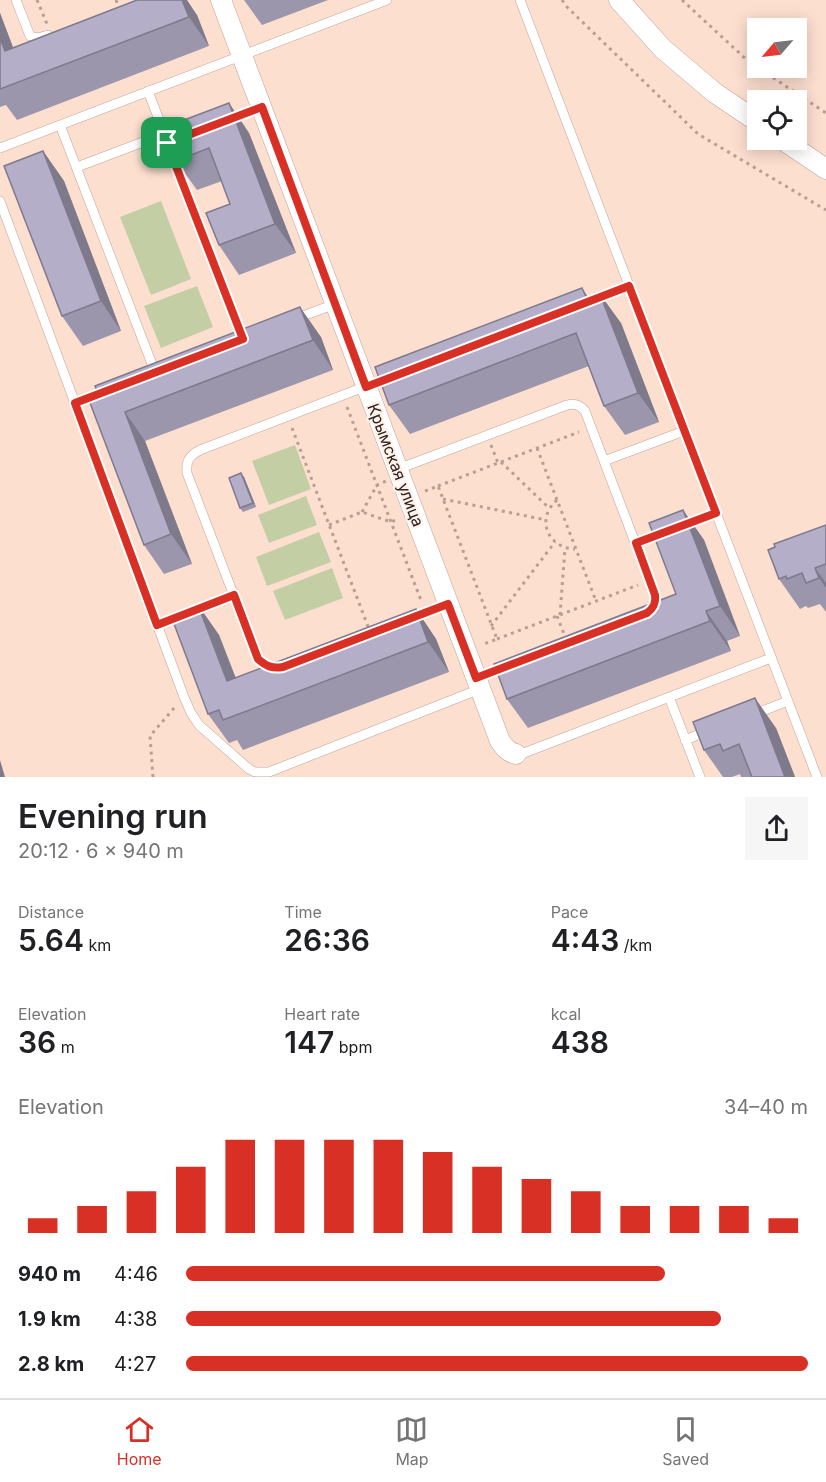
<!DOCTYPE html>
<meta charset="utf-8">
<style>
body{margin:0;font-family:Inter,sans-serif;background:#f6f6f6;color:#202124;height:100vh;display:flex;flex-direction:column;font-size:22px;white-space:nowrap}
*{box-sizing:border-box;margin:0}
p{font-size:20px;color:#757577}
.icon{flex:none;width:33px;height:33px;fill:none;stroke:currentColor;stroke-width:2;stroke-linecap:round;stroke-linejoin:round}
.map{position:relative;height:777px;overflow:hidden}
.panel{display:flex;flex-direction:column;background:#fff;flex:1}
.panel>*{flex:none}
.needle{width:39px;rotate:242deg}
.buttons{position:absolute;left:747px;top:18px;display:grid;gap:12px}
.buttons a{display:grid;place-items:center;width:60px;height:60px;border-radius:0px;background:#fff;box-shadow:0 3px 15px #0003;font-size:30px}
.pin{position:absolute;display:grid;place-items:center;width:51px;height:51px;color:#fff;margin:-26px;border-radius:12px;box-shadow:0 3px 9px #0006}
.round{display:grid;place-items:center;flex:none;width:63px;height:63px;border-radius:0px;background:#f6f6f6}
.headline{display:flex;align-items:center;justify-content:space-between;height:102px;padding:0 18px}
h1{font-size:33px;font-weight:600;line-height:45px}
.figures{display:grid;grid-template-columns:repeat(3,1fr);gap:9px;height:102px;padding:6px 18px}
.figures div{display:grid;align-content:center}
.figures b{font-size:30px;font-weight:600}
.figures small{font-size:16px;font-weight:400}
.figures p{font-size:16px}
.chart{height:168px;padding:12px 18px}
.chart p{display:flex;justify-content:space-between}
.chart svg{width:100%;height:108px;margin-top:6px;stroke:#d93025;stroke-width:6}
ul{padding:0 18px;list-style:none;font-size:20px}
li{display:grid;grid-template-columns:96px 72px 1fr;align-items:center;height:45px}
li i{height:15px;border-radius:8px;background:#d93025}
.tab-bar{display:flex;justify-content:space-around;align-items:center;height:84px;border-top:2px solid #e0e0e0;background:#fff;font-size:16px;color:#757577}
.tab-bar a{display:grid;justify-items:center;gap:3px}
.tab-bar .active{color:#d93025}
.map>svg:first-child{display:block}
</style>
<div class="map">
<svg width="826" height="777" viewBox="0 0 826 777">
<rect width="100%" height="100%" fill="#fddfd0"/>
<!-- green -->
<path fill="#c4cea5" d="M161,201L191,279L151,295L120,217Z
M197,286L213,327L161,348L144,306Z
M295,445L311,489L269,505L252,461Z
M306,496L317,525L269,543L258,515Z
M319,532L331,562L267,586L256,557Z
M332,568L343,598L285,620L273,591Z"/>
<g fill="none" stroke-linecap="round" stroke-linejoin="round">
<defs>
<path id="service" d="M16,0L30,36L38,38L48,35
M520,0L817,777
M148,91L243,339
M228,119L262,107
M60,125L155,372
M0,148L387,0
M77,167L164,134
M0,201L184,697L191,713L199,725L249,769L255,772H269L480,689
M591,301L629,286
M295,319L335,304
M604,461L684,431
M398,469L567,405C575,403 580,405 585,411L655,595L654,606L649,612
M680,526L716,513
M636,543L664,532
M408,619L448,604
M157,625L234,595
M278,668C269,668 264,665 258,659L187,473C186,461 189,456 200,450L390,377
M476,678L507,666
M669,697L700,777
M752,715L788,701
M685,740L708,731
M516,754L524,753L771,658"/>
<path id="minor" d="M221,0L500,741C505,748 508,752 516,754
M619,0L663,49L715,93L758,122
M783,140L826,169"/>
</defs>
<!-- service casing -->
<use href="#service" stroke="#bfa395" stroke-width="10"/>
<!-- minor casing -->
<use href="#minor" stroke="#bfa395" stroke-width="21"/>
<!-- path -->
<path stroke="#b79f93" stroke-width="3" stroke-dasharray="3 4.5" stroke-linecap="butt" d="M37,0L47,24
M116,0L119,8
M562,0L567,7L698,134L826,210
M682,0L748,61L826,113
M347,407L422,603
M292,428L369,629
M491,445L498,463
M537,448L596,601
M501,462L549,508
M438,486L579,432
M425,491L438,486L497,639L481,645
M443,499L546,520
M557,500C535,519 548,548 575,549
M362,512L377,485L386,481
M329,525L362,512L391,522L398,519
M560,615L565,548
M557,616L566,639
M491,626L555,542
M497,639L638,585
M153,777L150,736L175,707"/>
<!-- service -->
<use href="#service" stroke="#fff" stroke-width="9"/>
<!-- minor -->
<use href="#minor" stroke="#fff" stroke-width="20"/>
</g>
<!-- wall -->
<path fill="#9b96ac" d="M244,0H328L262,25Z
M0,13L13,47L197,15L209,46L17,120L6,105L0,107Z
M229,103L249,133L296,253L239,275L219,245L230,204L222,181L197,190L176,161Z
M43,151L64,181L121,331L83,346L62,316Z
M582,288L589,298L621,323L659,422L625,435L604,406L589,366L410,434L389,405Z
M321,337L333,370L145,441L192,564L164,574L144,545L87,395Z
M244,477L256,507L243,512L240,508Z
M683,510L704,540L740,636L727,641L731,651L528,728L507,699L676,594Z
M826,525V612L820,604L808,608L806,606L800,609L779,579Z
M198,605L219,635L236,678L416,609L436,639L449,672L243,750L237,740L229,743L208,714Z
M693,722L776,728L795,777H741L740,774L732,777H723L704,750Z"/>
<!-- shaded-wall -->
<path fill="#7e7a8c" d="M182,0H187L197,15L209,46L189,17Z
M0,13L25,80L5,51L0,38Z
M229,103L249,133L296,253L275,224Z
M43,151L64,181L121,331L101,301Z
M600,294L621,323L659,422L638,393Z
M300,307L321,337L333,370L313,340Z
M125,412L145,441L192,564L171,534Z
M241,473L244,477L256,507L253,503Z
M683,510L704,540L740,636L720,606Z
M815,568L826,583V588L819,578Z
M198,605L219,635L248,711L227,681Z
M416,609L436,639L449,672L428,642Z
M706,611L727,641L731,651L710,621Z
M755,698L776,728L795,777H785Z
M0,760L5,777H0Z"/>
<!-- building -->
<path fill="#b4aec8" stroke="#7e7a8c" stroke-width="1.5" d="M137,0H182L189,17L0,89V38L5,51Z
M229,103L275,224L219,245L206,213L230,204L209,148L176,161L163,128Z
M43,151L101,301L62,316L4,166Z
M582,288L587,299L600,294L638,393L604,406L576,333L389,405L375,367Z
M300,307L313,340L125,412L171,534L144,545L87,395L97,391L95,386Z
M241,473L253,503L240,508L229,478Z
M683,510L720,606L706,611L710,621L507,699L494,664L676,594L649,523Z
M826,525V564L815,568L819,578L806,583L802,573L787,579L786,576L779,579L768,550L775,547L774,544Z
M198,605L227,681L416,609L428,642L223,720L219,710L208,714L171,616Z
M755,698L785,777H752L739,744L723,751L720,744L704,750L693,722Z"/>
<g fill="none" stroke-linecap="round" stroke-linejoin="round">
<defs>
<path id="route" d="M262,107L366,387L629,286L716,513L636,543L655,595C656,603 654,608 647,613L476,678L448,604L283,667C272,669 266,666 258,659L234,595L157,625L75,403L243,339L167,143Z"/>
</defs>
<!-- route casing -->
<use href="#route" stroke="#fff" stroke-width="12"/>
<!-- route -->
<use href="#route" stroke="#d93025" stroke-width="8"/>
</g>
<g text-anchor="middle" stroke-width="4.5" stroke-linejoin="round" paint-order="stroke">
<!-- street labels -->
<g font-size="16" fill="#2c211c" stroke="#fdf1ea">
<text transform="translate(396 465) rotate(69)" y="6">Крымская улица</text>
</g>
</g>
</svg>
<div class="buttons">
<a><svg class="needle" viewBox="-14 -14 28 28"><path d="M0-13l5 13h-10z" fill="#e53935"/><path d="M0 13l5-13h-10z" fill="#757577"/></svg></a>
<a><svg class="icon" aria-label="locate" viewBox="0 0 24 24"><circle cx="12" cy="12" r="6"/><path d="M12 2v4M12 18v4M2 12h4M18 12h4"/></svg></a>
</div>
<div class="pin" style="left:167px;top:143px;background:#1e9e55"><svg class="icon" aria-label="arrive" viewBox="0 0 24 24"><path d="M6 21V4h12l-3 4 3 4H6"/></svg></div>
</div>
<section class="panel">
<div class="headline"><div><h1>Evening run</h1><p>20:12 · 6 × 940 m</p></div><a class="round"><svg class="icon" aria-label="share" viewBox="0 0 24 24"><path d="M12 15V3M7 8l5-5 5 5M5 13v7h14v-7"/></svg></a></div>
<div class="figures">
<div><p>Distance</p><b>5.64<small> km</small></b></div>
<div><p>Time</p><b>26:36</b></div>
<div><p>Pace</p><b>4:43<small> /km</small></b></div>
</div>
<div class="figures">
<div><p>Elevation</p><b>36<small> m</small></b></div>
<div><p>Heart rate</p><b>147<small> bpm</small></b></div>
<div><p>kcal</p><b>438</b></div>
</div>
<div class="chart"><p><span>Elevation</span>34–40 m</p>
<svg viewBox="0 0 160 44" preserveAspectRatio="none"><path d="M5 44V38M15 44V33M25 44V27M35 44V17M45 44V6M55 44V6M65 44V6M75 44V6M85 44V11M95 44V17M105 44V22M115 44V27M125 44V33M135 44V33M145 44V33M155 44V38"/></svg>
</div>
<ul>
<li><b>940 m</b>4:46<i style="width:77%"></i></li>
<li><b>1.9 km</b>4:38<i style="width:86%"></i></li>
<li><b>2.8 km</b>4:27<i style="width:100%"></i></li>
</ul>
</section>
<nav class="tab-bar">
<a class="active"><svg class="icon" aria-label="home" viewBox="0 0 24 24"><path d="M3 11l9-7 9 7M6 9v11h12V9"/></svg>Home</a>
<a><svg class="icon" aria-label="map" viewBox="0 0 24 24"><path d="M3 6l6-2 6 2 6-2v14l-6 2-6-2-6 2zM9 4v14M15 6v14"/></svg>Map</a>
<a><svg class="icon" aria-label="saved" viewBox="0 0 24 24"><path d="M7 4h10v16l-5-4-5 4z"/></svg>Saved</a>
</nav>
